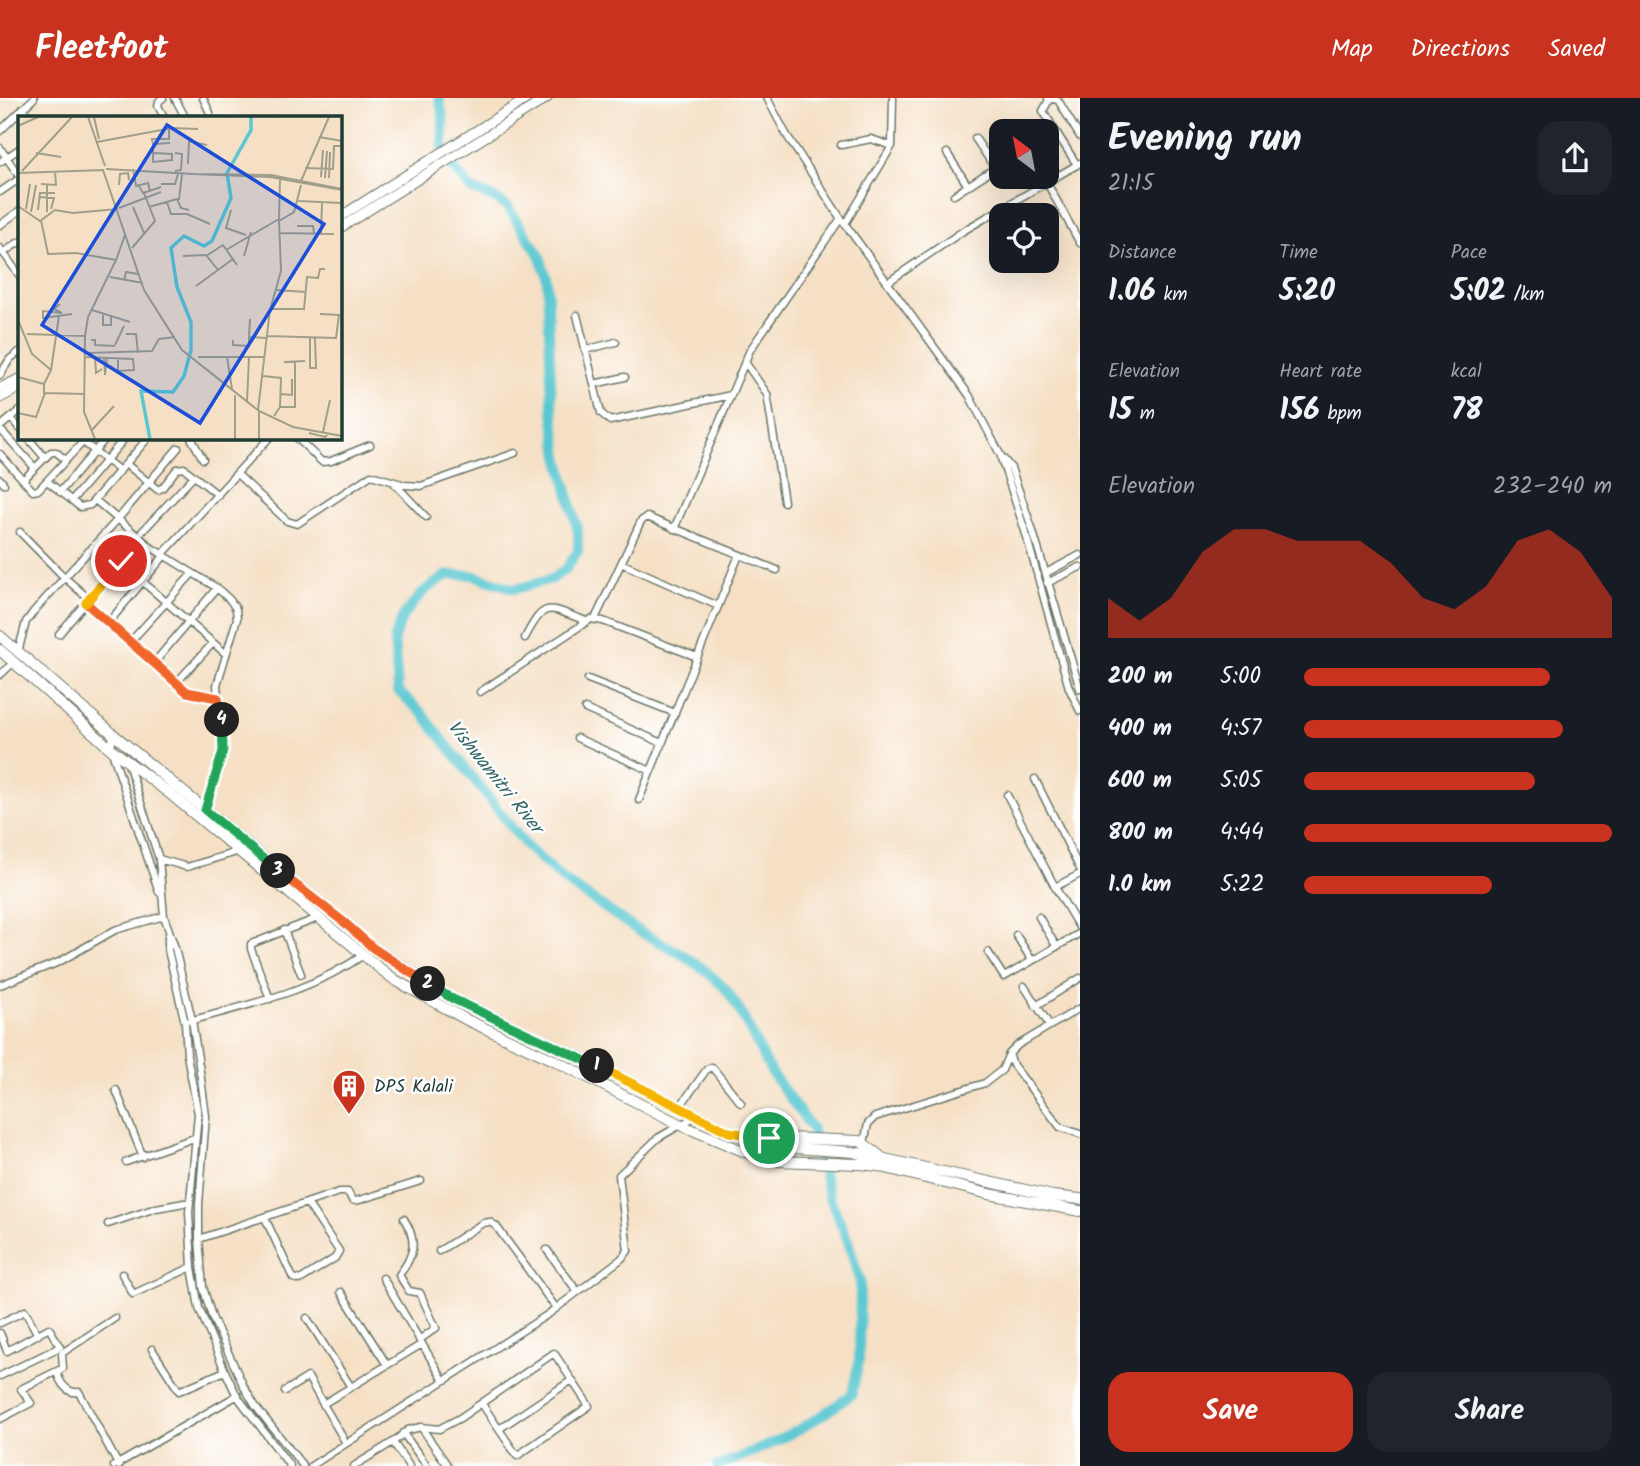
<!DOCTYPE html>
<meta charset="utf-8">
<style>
body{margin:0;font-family:Kalam,sans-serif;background:#20242c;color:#f1f3f6;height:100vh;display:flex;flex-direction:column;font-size:26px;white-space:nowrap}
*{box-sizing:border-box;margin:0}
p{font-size:23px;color:#9ea1a6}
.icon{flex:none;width:38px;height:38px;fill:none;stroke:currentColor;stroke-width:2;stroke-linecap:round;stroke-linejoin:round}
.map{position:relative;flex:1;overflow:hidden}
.panel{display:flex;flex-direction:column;background:#171b24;width:560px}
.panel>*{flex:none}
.needle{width:46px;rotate:328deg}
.tools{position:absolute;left:989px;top:21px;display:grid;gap:14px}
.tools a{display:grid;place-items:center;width:70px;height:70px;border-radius:14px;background:#171b24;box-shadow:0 7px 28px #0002;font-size:35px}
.pin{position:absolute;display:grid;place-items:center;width:60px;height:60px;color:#fff;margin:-30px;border:4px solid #fff;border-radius:50%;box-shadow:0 2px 7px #0007}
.km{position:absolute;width:35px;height:35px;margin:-18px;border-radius:50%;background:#222;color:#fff;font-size:19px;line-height:35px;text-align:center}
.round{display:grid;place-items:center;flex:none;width:74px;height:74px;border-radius:21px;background:#20242c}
.head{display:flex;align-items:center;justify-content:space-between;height:119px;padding:0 28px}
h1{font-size:38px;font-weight:700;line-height:52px}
.metrics{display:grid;grid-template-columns:repeat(3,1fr);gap:10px;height:119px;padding:7px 28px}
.metrics div{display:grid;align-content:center}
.metrics b{font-size:30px;font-weight:700}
.metrics small{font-size:19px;font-weight:400}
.metrics p{font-size:19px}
.chart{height:196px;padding:14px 28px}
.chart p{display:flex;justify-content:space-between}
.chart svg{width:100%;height:126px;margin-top:7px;fill:#c8321e;opacity:.7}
.button{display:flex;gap:14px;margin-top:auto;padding:14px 28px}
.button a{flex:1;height:80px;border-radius:21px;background:#c8321e;color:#fff;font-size:28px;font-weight:700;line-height:80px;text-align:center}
.button a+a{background:#20242c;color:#f1f3f6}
ul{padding:0 28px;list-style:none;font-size:23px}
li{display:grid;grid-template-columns:112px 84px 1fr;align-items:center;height:52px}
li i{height:18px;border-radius:9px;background:#c8321e}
header{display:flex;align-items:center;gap:42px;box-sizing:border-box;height:98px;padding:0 35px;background:#c8321e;color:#fff}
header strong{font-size:33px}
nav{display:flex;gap:38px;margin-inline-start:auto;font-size:24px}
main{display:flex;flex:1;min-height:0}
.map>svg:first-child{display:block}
</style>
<header>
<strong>Fleetfoot</strong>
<nav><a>Map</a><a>Directions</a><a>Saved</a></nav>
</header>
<main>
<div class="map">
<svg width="1080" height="1368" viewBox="0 0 1080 1368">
<rect width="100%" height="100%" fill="#fff"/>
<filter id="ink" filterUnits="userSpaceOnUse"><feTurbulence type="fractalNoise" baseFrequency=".0143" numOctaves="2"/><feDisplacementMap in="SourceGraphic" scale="14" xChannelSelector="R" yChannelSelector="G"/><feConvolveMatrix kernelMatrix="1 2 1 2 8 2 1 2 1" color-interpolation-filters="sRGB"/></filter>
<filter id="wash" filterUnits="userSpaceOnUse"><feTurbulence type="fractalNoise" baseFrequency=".00686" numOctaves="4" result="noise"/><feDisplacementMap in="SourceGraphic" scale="28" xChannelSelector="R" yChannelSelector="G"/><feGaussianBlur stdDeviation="1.57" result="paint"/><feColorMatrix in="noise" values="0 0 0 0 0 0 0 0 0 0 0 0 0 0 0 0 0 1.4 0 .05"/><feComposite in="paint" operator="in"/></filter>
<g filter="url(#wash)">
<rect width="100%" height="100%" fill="#f5e0c5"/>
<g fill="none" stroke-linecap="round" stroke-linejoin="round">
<!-- river -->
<path stroke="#5ac7d1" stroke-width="10" d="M439,0L443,19V48L453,69L471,91L492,99L508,109L540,158L547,182L552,308L559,358L578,434V453L566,471L552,481L515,491L472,477H447L424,493L403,518L394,540L398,593L422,615L528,750L565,783L640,834L677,853L705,872L726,891L739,911L771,974L812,1031L829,1098L848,1143L860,1184L859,1263L852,1296C808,1330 769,1349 717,1368"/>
</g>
</g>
<g filter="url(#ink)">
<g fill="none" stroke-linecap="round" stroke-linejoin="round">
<defs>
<path id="street" d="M163,0L159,3L158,8L164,19
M175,0L185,19
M203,0L210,15
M767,0L786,36L843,124
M893,0L892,48L845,126L969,297L1001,358L1011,370L1032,430L1080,591
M1048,0L1058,2L1080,39
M1049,2L1043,13L1077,67
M23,10L29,19
M1002,25L1007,33
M0,33L34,0
M975,40L995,70
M841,47L871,41L892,48
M0,50L19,78
M947,55L968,88
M1046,59L1058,78
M0,64L19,51
M1047,85L1080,145
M0,94L19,81
M954,97L1001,66
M0,127L19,113
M0,150L19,177
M3,155L19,144
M888,184L963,133L1080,65
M577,217L601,315L610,323L731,297
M585,252L616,244
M745,264L767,296L784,404
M0,277L10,261L19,254
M594,286L625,279
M11,320L19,330
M0,329L19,313
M0,331L35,370
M28,340L45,360
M191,340L203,361
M297,340L322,364L331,363L370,347
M0,356L33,393L38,392L83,344L120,373
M1001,360L1025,433L1069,590L1080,613
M126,366L158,392L162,390L177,371L184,370L218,397
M237,376L287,423L297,426L371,377L405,387L421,388L515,355
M0,381L4,386
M23,382L51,354H56L66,362
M47,383L80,409L90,407L148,340
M394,385L426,419
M60,394L106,340
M72,402L125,340
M95,402L152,450L217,490L230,502L236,511L237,521L217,587L223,653L205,712
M674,431L750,252L841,120
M20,434L64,479L89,501
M138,438L194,378
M162,457L269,340
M623,466L718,508
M1046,475L1080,457
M143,484L226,556
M1047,485L1080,469
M86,504L187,594L218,600
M595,521L641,423L647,419L777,472
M109,524L164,458
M59,536L121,463
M525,540C545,501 548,509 586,523
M131,543L192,476
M18,554L26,524L34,513L118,421L178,350
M154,565L217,490
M0,577L15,563
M588,581L675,615
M176,585L213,545
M480,594L591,521L603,523L697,559
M585,611L662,645
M113,636L111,651L159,794
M577,640L651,673
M128,665L159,761L164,818L175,850L192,922L201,980L206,1018L199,1106V1141L203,1189L212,1219L244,1289L256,1309L303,1368
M1035,681L1080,771
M1007,697L1055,789L1080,776
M639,702L739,457
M159,761L187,769L240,753
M1055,789L1080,831
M1039,819L1056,848
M284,832L301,876
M1016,837L1031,861
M168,838V852L185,925L187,957L198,1016L189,1114L192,1169L199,1210L225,1273L237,1298L290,1368
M988,854L1004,879L1080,835
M0,887L59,864L115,832L164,818
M1024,888L1050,928
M270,901L251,851V846L318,820
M1036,908L1080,880
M1080,910L1018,947L1009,956L1013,967L1060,1029L1080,1036
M190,923C251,906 312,893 365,856
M116,992L143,1059
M679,1010L707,971L712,969L741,1005
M864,1045L868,1026L875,1019L985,985L1002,972L1009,956
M126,1064L194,1040
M265,1120L293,1180L300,1182L335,1160L339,1153L307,1105
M404,1121C418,1143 414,1158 399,1177L409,1193L420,1195L436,1230L419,1242
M108,1126L156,1110L190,1104
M199,1141L339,1094H348L352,1102L356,1103L421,1083
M547,1152L577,1193
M439,1153L483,1125L490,1124L496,1128L556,1210
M122,1176L133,1196L192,1169
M383,1180L444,1283
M341,1194L387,1267
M307,1220L351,1289
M0,1225L25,1213L38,1237
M0,1235L7,1253L49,1230L60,1249L0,1278
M152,1251L179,1293L225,1273
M57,1273C59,1284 67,1296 79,1294L119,1368
M285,1293L308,1279L323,1306L422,1246
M323,1306L346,1345
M0,1321L31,1305L21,1291L63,1270L62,1255L115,1220
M421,1329L448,1368
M499,1331L572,1282
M403,1335L427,1368
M393,1344L409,1368
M114,1368L238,1297
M311,1368L550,1215L621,1161L628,1153L619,1077L658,1040L696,1018
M354,1368L393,1344L408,1332L421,1329L439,1331L460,1320L554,1255L589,1308L517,1358L482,1306"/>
<path id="secondary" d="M340,119L528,0
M340,130L547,0
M0,290L19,281
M0,300L19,290"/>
<path id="primary" d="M0,538L113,636L373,850L453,901L587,963L729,1034L779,1049L853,1054L1053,1098L1080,1101
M0,552L111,651L169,695L378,869L395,882L467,922L554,962L681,1027L750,1056L777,1063L860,1066L878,1068L989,1096L1080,1113
M764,1039L860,1043L880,1058"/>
</defs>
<!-- street casing -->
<use href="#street" stroke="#6a7667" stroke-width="9"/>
<!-- secondary casing -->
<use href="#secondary" stroke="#6a7667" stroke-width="11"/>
<!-- primary casing -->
<use href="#primary" stroke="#6a7667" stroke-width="12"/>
<!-- street -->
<use href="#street" stroke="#fff" stroke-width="6"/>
<!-- secondary -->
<use href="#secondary" stroke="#fff" stroke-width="9"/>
<!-- primary -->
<use href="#primary" stroke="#fff" stroke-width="10"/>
</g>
</g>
<g fill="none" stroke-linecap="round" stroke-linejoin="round" filter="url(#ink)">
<defs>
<path id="split-1" d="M597,968L729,1034L769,1040"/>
<path id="split-2" d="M428,886L453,901L597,968"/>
<path id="split-3" d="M278,773L345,825L373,850L428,886"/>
<path id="split-4" d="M222,622L223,653L205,712L278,773"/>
<path id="split-5" d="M86,505L187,594L218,600L222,622"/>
<path id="split-6" d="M86,505L121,463"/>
</defs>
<!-- split-1 casing -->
<use href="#split-1" stroke="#fff" stroke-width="14"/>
<!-- split-2 casing -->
<use href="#split-2" stroke="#fff" stroke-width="14"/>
<!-- split-3 casing -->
<use href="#split-3" stroke="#fff" stroke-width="14"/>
<!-- split-4 casing -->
<use href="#split-4" stroke="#fff" stroke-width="14"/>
<!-- split-5 casing -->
<use href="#split-5" stroke="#fff" stroke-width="14"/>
<!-- split-6 casing -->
<use href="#split-6" stroke="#fff" stroke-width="14"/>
<!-- split-1 -->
<use href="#split-1" stroke="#f5b400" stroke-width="9"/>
<!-- split-2 -->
<use href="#split-2" stroke="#22a559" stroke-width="9"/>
<!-- split-3 -->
<use href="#split-3" stroke="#f0652b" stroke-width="9"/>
<!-- split-4 -->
<use href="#split-4" stroke="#22a559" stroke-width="9"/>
<!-- split-5 -->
<use href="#split-5" stroke="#f0652b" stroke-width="9"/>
<!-- split-6 -->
<use href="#split-6" stroke="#f5b400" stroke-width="9"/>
</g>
<!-- icons -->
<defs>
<symbol id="building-pin" viewBox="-11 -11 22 30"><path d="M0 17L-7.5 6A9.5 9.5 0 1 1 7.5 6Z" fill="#c8321e" stroke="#fff"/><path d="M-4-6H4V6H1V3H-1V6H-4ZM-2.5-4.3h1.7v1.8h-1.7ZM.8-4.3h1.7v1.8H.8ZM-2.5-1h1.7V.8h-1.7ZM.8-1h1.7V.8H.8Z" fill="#fff"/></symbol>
</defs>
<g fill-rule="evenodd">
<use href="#building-pin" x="330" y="969" width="38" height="52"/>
</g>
<g text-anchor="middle" stroke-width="5" stroke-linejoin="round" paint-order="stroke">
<!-- poi labels -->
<g font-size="18" fill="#1f3d34" stroke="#fff" text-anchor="start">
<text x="374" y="994">DPS Kalali</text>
</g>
<!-- water labels -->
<g font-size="19" font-style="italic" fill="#316663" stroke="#fff">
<text transform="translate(496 678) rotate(51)" y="7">Vishwamitri River</text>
</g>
</g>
<!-- overview -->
<g transform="translate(18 18)">
<rect width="324" height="324" fill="#f5e0c5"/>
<path fill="none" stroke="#5ac7d1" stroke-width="3.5" d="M132,323L123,275L155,276L166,260L173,234V206L159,171L153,132L166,120L186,130L194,125L213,82L209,57L233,14V1"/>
<path fill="none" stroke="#9f9f8b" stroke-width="2" d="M70,1L87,50M76,1L81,23M0,10L20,1M151,13V23H134L135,28L152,27M301,21L324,25M79,26L154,12L180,13M135,28V46L154,44V38L136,37M18,37L43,41M157,37L164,38L163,54L157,55M170,48L171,25L189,29M287,52L315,53L316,30H324M88,53L175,58M115,53L118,70L130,67L132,75M4,55L54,1M0,57L85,54L126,174L164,234L241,295L275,311L324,320M303,61L305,34M307,62L309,35M311,62L312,36M283,65L311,1M23,68L38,69L37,55M143,68H157L160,58M101,69L102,58L110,57L111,64M121,70L125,77L143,71M324,73L253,59L175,58L252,61L324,74M21,81L36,82L33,93M161,84L164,58M280,85L324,87M149,86L153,98H169L192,108M0,90L22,105L37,94L55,97L100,93M115,91L126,117M131,91L159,83L163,92L171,94M101,92L143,76M8,93L12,68M20,94L22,77H37M213,94L208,112L228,119M13,96L18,69M29,96V69M23,104L30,138L58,137L98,144M261,104L262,61M279,110H295L296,117M262,117L316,118M303,117L304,87M114,132L137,105L126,77M208,134L261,103M165,140L188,139L200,154M188,140L205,129L219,149M226,140L233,116M97,147L107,119M92,161L125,167M106,165L108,156L120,158M178,170L215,143M258,174L288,176M42,188L36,193L44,197L25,195V202L54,198M252,193H286L289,161L300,162L302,153H307M74,194L112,206M85,197V209H93V199M232,203L231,221L248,222M0,204L14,238L33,254L26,268M9,218L67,220M108,218H118L120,237M249,220L318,222L321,199L302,198M292,222V252H298L297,222M73,224H77V229L97,230M215,224V229L231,230V221M97,229L106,210M68,237L134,235L141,223L157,221M67,241L115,243L116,254L100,255V244M77,241L78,257L84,253M86,241L87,259L89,242M180,241H208M266,246L287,245M33,254L41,200M245,260L263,262L262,291M0,261L26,268V278M214,273L209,241H231M263,278L274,279V263M217,279V323M229,286L231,241H246M240,294L252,194L263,155L261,105L276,96L283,69M0,297L18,301L27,277L67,278M324,299V321M256,300L262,291H277V246M73,315L96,290M305,316L312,284M291,317L307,321L311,317M77,323L66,296L67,220L70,201L97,146M241,323V296"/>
<path fill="#1d4ed8" fill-opacity="0.15" stroke="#1d4ed8" stroke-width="3.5" d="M149,9L306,108L182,307L24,209Z"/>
<rect width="324" height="324" fill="none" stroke="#1f3d34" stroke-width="3.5"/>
</g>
</svg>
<div class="tools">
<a><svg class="needle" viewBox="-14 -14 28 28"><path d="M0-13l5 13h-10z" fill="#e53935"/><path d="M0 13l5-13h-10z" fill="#9ea1a6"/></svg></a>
<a><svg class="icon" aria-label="locate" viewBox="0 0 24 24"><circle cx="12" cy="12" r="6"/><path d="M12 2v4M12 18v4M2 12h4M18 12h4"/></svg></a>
</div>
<div class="pin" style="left:769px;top:1040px;background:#1e9e55"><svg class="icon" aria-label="arrive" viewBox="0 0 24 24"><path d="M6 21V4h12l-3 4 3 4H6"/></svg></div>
<div class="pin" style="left:121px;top:463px;background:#d93025"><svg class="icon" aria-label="check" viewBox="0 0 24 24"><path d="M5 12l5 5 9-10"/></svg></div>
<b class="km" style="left:597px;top:968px">1</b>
<b class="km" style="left:428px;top:886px">2</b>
<b class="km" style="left:278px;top:773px">3</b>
<b class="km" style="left:222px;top:622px">4</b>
</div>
<section class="panel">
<div class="head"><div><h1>Evening run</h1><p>21:15</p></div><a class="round"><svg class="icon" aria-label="share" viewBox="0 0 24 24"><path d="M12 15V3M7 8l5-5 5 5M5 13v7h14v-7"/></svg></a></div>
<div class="metrics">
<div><p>Distance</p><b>1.06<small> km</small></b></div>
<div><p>Time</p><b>5:20</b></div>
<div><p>Pace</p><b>5:02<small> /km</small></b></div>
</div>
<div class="metrics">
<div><p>Elevation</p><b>15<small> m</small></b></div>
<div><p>Heart rate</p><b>156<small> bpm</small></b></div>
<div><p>kcal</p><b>78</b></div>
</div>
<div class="chart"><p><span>Elevation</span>232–240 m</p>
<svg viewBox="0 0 160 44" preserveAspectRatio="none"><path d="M0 44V30L10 38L20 30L30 14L40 6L50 6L60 10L70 10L80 10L90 18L100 30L110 34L120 26L130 10L140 6L150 14L160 30V44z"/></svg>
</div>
<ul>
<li><b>200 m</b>5:00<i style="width:80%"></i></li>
<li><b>400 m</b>4:57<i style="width:84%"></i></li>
<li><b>600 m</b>5:05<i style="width:75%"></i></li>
<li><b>800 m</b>4:44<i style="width:100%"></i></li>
<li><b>1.0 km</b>5:22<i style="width:61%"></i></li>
</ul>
<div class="button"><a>Save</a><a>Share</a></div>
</section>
</main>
